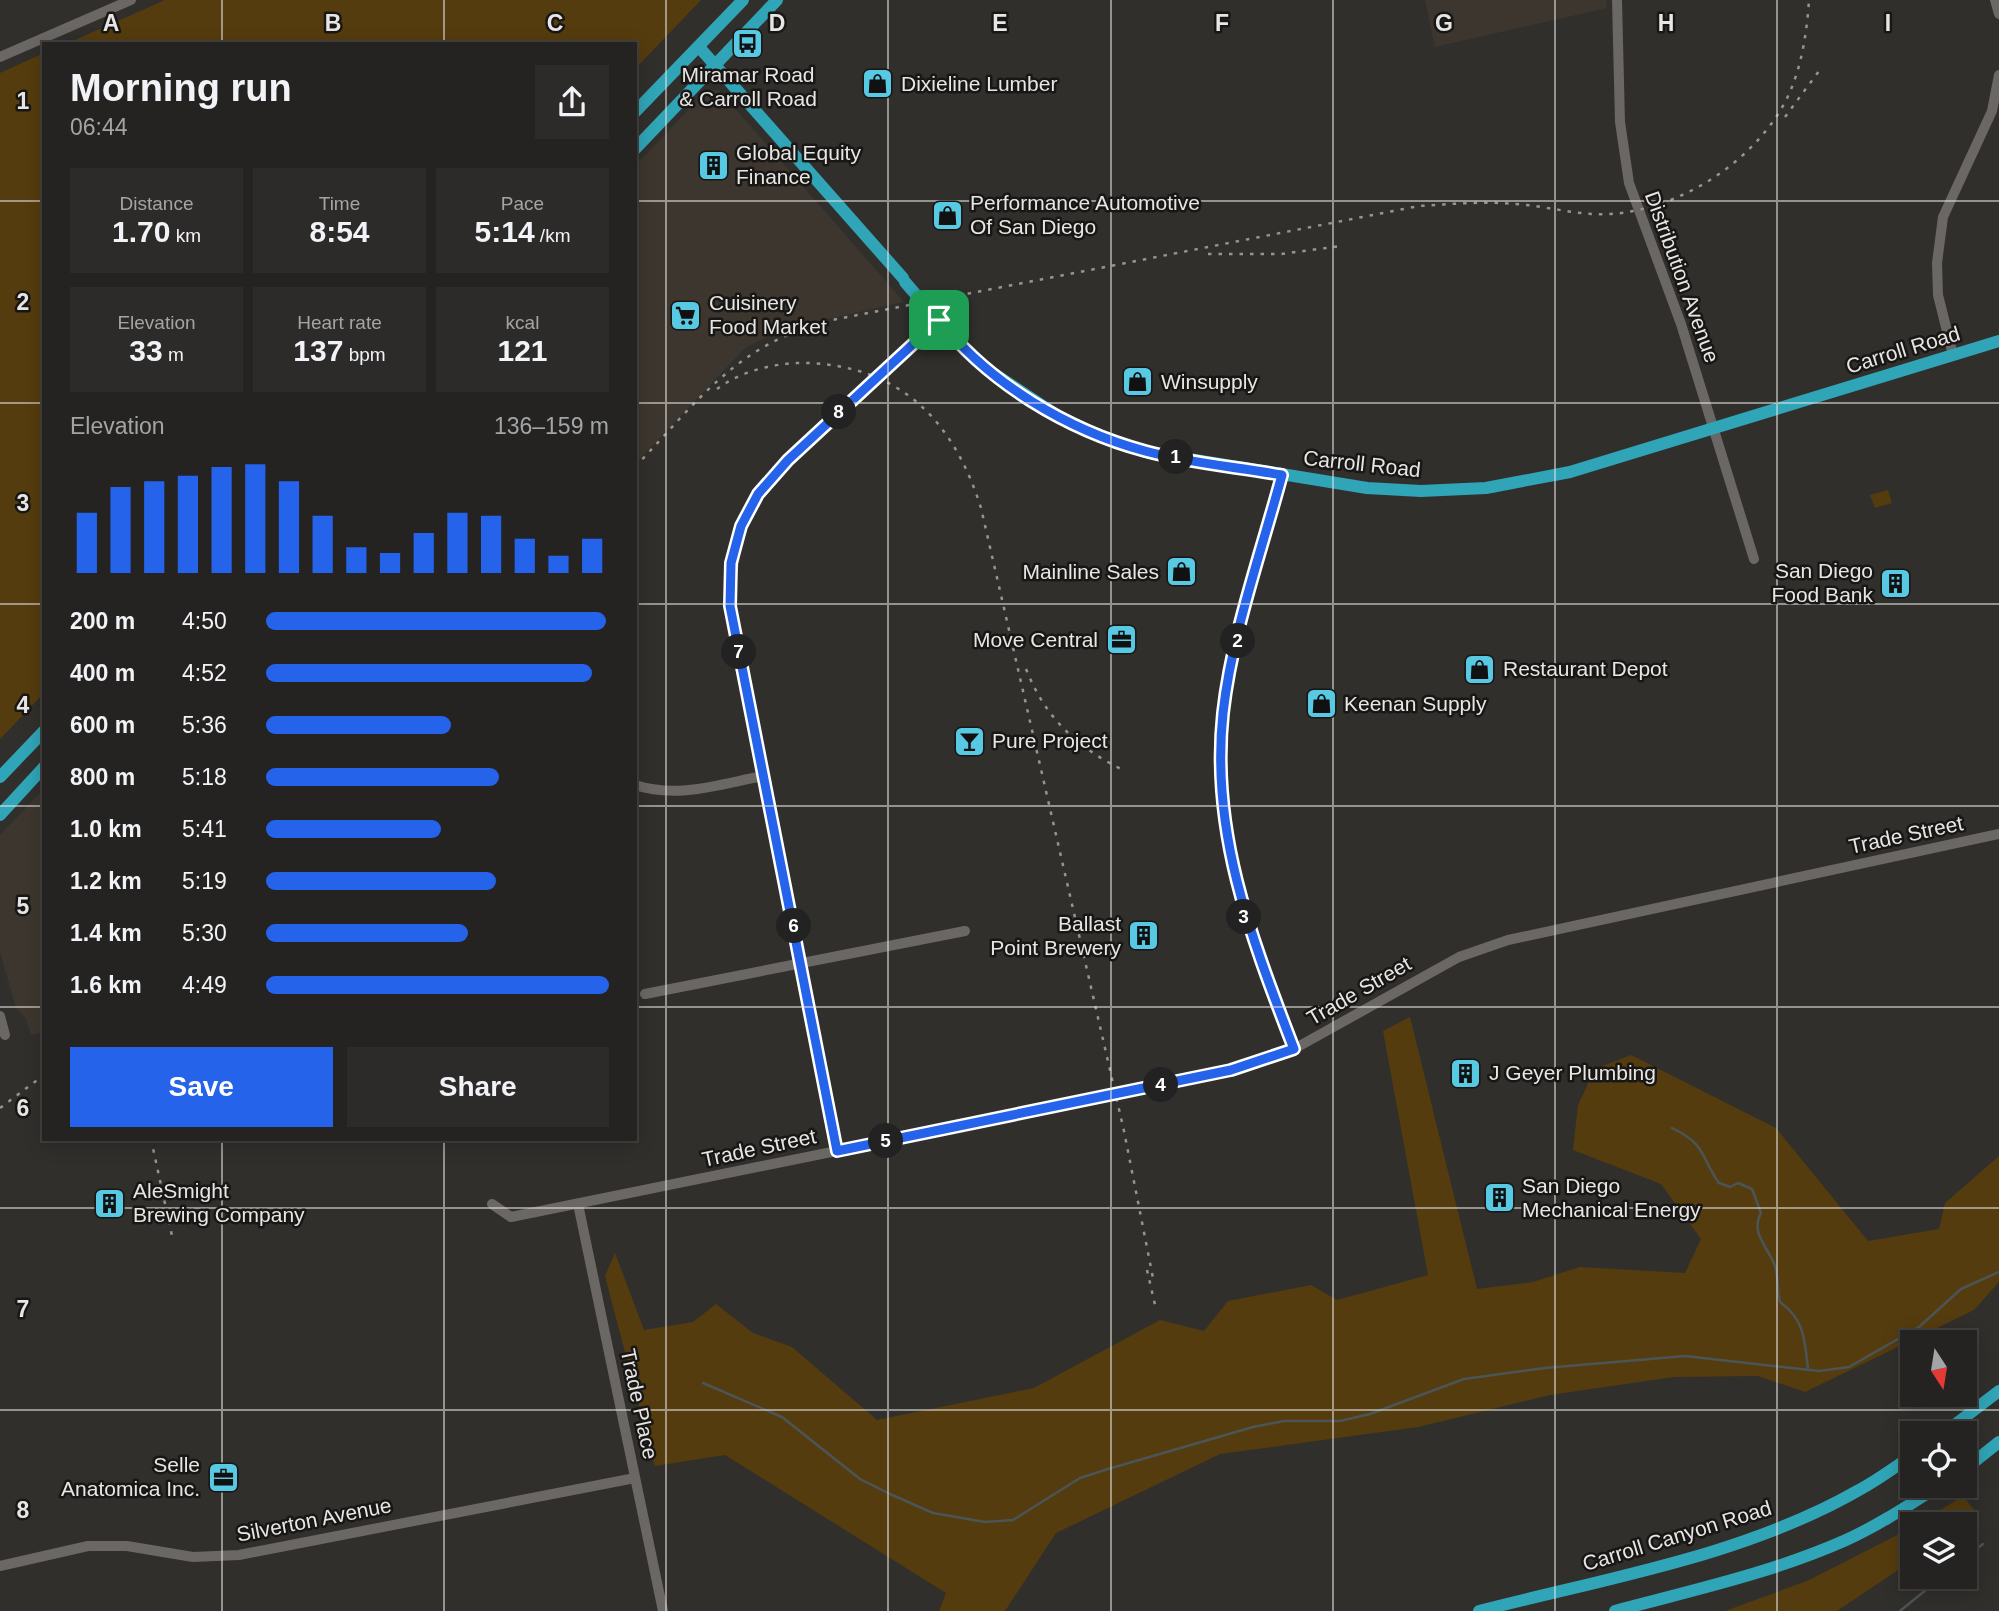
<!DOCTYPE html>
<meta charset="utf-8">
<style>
body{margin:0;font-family:Arial,sans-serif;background:#2d2b2a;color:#f1f3f6;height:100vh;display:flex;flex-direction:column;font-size:26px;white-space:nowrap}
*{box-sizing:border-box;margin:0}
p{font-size:23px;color:#a3a4a5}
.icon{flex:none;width:38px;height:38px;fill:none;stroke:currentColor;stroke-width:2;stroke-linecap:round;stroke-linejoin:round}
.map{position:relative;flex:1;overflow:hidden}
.sheet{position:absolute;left:42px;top:42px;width:595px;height:1099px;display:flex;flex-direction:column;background:#252321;border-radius:0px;box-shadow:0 4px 18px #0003,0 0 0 2px #42403f}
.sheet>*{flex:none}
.needle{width:46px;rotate:168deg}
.buttons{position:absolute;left:1900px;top:1330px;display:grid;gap:14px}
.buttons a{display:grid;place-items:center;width:77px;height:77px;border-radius:0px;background:#252321;box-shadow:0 4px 18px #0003,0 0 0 2px #42403f;font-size:35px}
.pin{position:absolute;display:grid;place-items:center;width:60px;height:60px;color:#fff;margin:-30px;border-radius:14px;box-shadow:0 4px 10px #0006}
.km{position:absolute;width:35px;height:35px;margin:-18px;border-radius:50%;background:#222;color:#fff;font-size:19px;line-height:35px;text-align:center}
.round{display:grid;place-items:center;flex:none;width:74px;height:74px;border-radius:0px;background:#2d2b2a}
.head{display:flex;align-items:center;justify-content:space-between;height:119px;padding:0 28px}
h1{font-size:38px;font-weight:800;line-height:52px}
.stats{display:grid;grid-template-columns:repeat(3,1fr);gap:10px;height:119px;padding:7px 28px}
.stats div{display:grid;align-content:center;border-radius:0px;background:#2d2b2a;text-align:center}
.stats b{font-size:30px;font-weight:800}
.stats small{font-size:19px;font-weight:400}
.stats p{font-size:19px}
.chart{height:196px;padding:14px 28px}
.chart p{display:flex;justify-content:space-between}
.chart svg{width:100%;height:126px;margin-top:7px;stroke:#2563eb;stroke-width:6}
.button{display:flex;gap:14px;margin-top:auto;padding:14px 28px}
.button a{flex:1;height:80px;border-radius:0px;background:#2563eb;color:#fff;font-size:28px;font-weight:800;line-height:80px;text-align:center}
.button a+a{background:#2d2b2a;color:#f1f3f6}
ul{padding:0 28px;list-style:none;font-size:23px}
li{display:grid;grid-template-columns:112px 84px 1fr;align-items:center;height:52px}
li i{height:18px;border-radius:9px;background:#2563eb}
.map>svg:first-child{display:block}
</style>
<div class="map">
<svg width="1999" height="1611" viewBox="0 0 1999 1611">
<rect width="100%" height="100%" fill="#312f2c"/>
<!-- built -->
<path fill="#3c362e" d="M1425,0H1606L1607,8L1435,47Z
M719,90L904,302L783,329L745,348L635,464V166L706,91Z
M44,789V1032L31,1035L26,1019L16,1008L0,952V835Z"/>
<!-- green -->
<path fill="#553c0e" d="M165,0H701L635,69V44H66Z
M44,53V693L0,739V73Z
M1888,490L1892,503L1875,508L1870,495Z
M1410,1017L1477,1289L1533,1282L1580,1267L1685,1273L1701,1239L1661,1184L1573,1150L1578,1105L1595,1069L1631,1055L1776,1128L1868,1241L1939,1229L1945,1203L1999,1156V1282L1974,1310L1805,1392L1758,1376L1674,1377L1550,1395L1418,1427L1220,1454L1056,1533L1005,1611H939L946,1593L725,1455L655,1466L605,1276L615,1253L644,1330L693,1322L716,1304L753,1333L792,1347L877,1420L1034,1388L1160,1320L1204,1331L1228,1301L1311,1285L1337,1300L1428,1275L1383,1031Z
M1963,1496L1979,1516L1965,1525L1918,1524Z
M1913,1527V1560L1837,1611H1725L1807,1581Z"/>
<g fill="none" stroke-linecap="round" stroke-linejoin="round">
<!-- stream -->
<path stroke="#4b5557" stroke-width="2.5" d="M1672,1128C1707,1145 1700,1156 1719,1183L1730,1187L1738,1183L1752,1189L1761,1213C1749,1234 1771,1250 1776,1269C1778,1280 1777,1291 1780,1302C1805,1320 1805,1341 1808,1370
M703,1383L782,1417L860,1479L890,1494L933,1513L985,1522L1013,1520L1080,1478L1108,1469L1253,1427L1284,1421H1340L1370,1414L1464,1379L1545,1368L1685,1356L1819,1371L1849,1367L1919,1327L1961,1289L1999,1272
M1965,1558L1983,1544
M1900,1611L1942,1577"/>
<!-- minor -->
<path stroke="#6a6764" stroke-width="10" d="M1617,0L1620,122L1629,183L1681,324L1754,559
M1995,0L1999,14
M0,57L131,0
M1953,355L1938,295L1937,263L1943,217L1992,111L1999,75
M1282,475C1261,553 1232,633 1223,713C1210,833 1252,939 1294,1049
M635,785C678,799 720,784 763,776
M645,994L965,931
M0,1016L5,1035
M837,1151L730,606C732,547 741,513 779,468L938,321
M492,1204L511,1217L1231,1071L1294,1049L1459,957L1508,940L1999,834
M578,1204L663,1611
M0,1566L88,1546H127L193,1557L239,1555L635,1478"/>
<!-- major -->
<path stroke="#30a5b7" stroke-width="12" d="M699,47L903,278
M635,112L743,0
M635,149L777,0
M905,282L948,332L987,369L1058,416L1098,435L1146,452L1367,488L1421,491L1486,488L1570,472L1999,341
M0,777L44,731
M0,815L44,767
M1944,1433L1999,1391
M1965,1469L1999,1442
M1479,1611C1606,1578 1744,1556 1859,1490C1878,1480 1895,1467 1913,1455
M1615,1611C1693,1590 1772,1573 1846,1540C1879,1525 1909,1505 1939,1486"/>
<!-- rail -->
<path stroke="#969491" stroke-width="2.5" stroke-dasharray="3.5 7" stroke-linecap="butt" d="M1785,117L1822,67
M1208,254H1281L1341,246
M717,389C742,370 778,362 809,363C902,367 954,422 981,508L1124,1131L1153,1278
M635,467C698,401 735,346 827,321L1419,206C1451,204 1483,201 1515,204C1548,206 1578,216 1611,214C1682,209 1759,159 1789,94C1802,65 1807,31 1809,0
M1026,669C1045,717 1076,747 1123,770
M0,1108L44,1075
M151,1139L172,1236
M1147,1270L1156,1309"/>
</g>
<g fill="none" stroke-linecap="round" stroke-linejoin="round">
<defs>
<path id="route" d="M939,320C989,383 1067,430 1145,451C1189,463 1237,467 1282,475C1261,553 1232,633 1223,713C1210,833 1252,939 1294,1049L1231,1070L837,1151L730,606L731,563L741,526L758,494L788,460Z"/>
</defs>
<!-- route casing -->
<use href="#route" stroke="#fff" stroke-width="14"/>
<!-- route -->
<use href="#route" stroke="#2563eb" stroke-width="9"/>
</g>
<!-- grid -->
<path fill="none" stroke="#e8e6e4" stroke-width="2" stroke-opacity="0.55" d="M222,0V44M444,0V44M666,0V1611M888,0V1611M1111,0V1611M1333,0V1611M1555,0V1611M1777,0V1611M0,201H44M635,201H1999M0,403H44M635,403H1999M0,604H44M635,604H1999M0,806H44M635,806H1999M0,1007H44M635,1007H1999M222,1139V1611M444,1139V1611M0,1208H1999M0,1410H1999"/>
<!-- icons -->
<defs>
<symbol id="bus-square" viewBox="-11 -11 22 22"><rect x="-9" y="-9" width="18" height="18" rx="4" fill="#58c9e3" stroke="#181716"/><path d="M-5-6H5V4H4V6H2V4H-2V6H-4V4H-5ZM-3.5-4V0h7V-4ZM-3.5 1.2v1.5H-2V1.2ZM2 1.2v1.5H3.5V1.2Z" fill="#111"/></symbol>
<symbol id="shop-square" viewBox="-11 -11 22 22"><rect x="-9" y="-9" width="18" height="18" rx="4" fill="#58c9e3" stroke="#181716"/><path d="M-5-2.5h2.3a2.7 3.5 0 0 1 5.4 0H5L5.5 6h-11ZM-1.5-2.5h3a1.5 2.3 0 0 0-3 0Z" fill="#111"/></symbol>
<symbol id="building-square" viewBox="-11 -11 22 22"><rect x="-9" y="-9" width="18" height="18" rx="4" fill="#58c9e3" stroke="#181716"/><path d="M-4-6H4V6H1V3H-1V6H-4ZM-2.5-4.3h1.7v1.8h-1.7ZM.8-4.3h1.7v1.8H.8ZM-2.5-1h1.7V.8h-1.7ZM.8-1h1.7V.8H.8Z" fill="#111"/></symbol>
<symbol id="supermarket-square" viewBox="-11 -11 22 22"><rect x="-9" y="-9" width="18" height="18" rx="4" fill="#58c9e3" stroke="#181716"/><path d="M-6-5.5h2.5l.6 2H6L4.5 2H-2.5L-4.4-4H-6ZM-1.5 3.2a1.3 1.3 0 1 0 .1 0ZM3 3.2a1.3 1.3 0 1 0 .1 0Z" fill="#111"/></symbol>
<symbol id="office-square" viewBox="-11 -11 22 22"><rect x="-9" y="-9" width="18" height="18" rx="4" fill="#58c9e3" stroke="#181716"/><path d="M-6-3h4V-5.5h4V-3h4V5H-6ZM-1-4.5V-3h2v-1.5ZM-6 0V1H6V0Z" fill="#111"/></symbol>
<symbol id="bar-square" viewBox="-11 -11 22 22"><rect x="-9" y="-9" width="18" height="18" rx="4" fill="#58c9e3" stroke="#181716"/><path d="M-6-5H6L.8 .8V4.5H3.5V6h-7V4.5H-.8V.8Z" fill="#111"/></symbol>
</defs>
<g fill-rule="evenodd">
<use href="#bus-square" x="730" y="26" width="35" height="35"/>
<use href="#shop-square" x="860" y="66" width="35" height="35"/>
<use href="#building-square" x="696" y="148" width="35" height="35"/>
<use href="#shop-square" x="930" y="198" width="35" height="35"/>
<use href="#supermarket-square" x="668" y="298" width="35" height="35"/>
<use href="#shop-square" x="1120" y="364" width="35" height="35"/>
<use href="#shop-square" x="1164" y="554" width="35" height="35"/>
<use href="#building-square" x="1878" y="566" width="35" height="35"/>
<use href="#office-square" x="1104" y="622" width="35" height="35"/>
<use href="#shop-square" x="1462" y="652" width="35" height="35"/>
<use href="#shop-square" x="1304" y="686" width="35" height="35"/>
<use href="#bar-square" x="952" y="724" width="35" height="35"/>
<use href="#building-square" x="1126" y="918" width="35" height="35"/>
<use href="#building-square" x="1448" y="1056" width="35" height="35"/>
<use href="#building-square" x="1482" y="1180" width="35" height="35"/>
<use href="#building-square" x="92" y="1186" width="35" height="35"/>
<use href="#office-square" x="206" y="1460" width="35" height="35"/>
</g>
<g text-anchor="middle" stroke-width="5" stroke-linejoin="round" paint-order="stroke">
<!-- poi labels -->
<g font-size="21" fill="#e8e6e4" stroke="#181716" text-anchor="start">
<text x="748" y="82" text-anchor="middle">Miramar Road<tspan x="748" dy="24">&amp; Carroll Road</tspan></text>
<text x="901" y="91">Dixieline Lumber</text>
<text x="736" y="160">Global Equity<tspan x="736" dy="24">Finance</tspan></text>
<text x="970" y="210">Performance Automotive<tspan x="970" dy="24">Of San Diego</tspan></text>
<text x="709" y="310">Cuisinery<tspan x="709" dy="24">Food Market</tspan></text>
<text x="1161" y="389">Winsupply</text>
<text x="1873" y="578" text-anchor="end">San Diego<tspan x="1873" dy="24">Food Bank</tspan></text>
<text x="1159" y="579" text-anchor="end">Mainline Sales</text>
<text x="1098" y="647" text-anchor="end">Move Central</text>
<text x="1503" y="676">Restaurant Depot</text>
<text x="1344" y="711">Keenan Supply</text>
<text x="992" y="748">Pure Project</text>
<text x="1121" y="931" text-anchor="end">Ballast<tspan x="1121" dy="24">Point Brewery</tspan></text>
<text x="1489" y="1080">J Geyer Plumbing</text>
<text x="1522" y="1193">San Diego<tspan x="1522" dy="24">Mechanical Energy</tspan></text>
<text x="133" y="1198">AleSmight<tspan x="133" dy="24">Brewing Company</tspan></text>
<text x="200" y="1472" text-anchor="end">Selle<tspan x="200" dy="24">Anatomica Inc.</tspan></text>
</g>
<!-- street labels -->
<g font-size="21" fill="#e8e6e4" stroke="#181716">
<text transform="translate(1682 277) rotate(70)" y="7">Distribution Avenue</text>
<text transform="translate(1903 350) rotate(-17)" y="7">Carroll Road</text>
<text transform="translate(1362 464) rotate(6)" y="7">Carroll Road</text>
<text transform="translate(1906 835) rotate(-12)" y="7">Trade Street</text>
<text transform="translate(1359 991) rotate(-30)" y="7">Trade Street</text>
<text transform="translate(759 1148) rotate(-12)" y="7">Trade Street</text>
<text transform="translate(639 1404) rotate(78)" y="7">Trade Place</text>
<text transform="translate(314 1520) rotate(-11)" y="7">Silverton Avenue</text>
<text transform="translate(1677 1536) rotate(-17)" y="7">Carroll Canyon Road</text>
</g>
</g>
<g font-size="23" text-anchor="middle" font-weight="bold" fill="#e8e6e4" stroke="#181716" stroke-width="5" stroke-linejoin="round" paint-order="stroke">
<text x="111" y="31">A</text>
<text x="333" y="31">B</text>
<text x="555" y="31">C</text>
<text x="777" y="31">D</text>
<text x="1000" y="31">E</text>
<text x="1222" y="31">F</text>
<text x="1444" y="31">G</text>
<text x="1666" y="31">H</text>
<text x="1888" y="31">I</text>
<text x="23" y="109">1</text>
<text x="23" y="310">2</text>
<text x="23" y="511">3</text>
<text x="23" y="713">4</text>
<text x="23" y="914">5</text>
<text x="23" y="1116">6</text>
<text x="23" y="1317">7</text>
<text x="23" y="1518">8</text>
</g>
</svg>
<div class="buttons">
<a><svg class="needle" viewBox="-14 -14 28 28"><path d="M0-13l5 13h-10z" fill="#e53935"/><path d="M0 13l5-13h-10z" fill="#a3a4a5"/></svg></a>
<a><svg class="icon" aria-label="locate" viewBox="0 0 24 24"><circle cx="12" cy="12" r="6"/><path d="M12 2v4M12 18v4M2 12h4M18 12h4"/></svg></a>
<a><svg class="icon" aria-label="layers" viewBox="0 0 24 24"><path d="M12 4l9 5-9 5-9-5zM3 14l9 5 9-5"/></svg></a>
</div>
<div class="pin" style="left:939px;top:320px;background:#1e9e55"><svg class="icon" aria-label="arrive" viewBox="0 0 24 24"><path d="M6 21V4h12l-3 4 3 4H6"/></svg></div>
<b class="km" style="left:1176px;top:457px">1</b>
<b class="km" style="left:1238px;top:641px">2</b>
<b class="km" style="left:1244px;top:917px">3</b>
<b class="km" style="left:1161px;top:1085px">4</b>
<b class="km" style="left:886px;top:1141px">5</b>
<b class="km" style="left:794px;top:926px">6</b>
<b class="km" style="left:739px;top:652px">7</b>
<b class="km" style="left:839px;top:412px">8</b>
<section class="sheet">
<div class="head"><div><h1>Morning run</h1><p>06:44</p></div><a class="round"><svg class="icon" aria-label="share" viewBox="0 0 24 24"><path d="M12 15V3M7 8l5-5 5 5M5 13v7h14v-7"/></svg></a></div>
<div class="stats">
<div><p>Distance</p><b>1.70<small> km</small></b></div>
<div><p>Time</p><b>8:54</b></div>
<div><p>Pace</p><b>5:14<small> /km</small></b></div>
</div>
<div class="stats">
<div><p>Elevation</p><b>33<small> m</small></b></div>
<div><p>Heart rate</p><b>137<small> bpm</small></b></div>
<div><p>kcal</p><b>121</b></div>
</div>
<div class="chart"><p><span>Elevation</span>136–159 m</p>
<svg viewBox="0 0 160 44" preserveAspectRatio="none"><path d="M5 44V23M15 44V14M25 44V12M35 44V10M45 44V7M55 44V6M65 44V12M75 44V24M85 44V35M95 44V37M105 44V30M115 44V23M125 44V24M135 44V32M145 44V38M155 44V32"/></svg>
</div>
<ul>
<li><b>200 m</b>4:50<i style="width:99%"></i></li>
<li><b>400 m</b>4:52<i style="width:95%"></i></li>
<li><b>600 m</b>5:36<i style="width:54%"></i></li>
<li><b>800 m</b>5:18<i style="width:68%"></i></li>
<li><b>1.0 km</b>5:41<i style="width:51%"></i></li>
<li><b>1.2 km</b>5:19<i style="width:67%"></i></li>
<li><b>1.4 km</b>5:30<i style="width:59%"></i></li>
<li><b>1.6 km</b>4:49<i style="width:100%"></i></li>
</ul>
<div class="button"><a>Save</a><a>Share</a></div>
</section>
</div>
